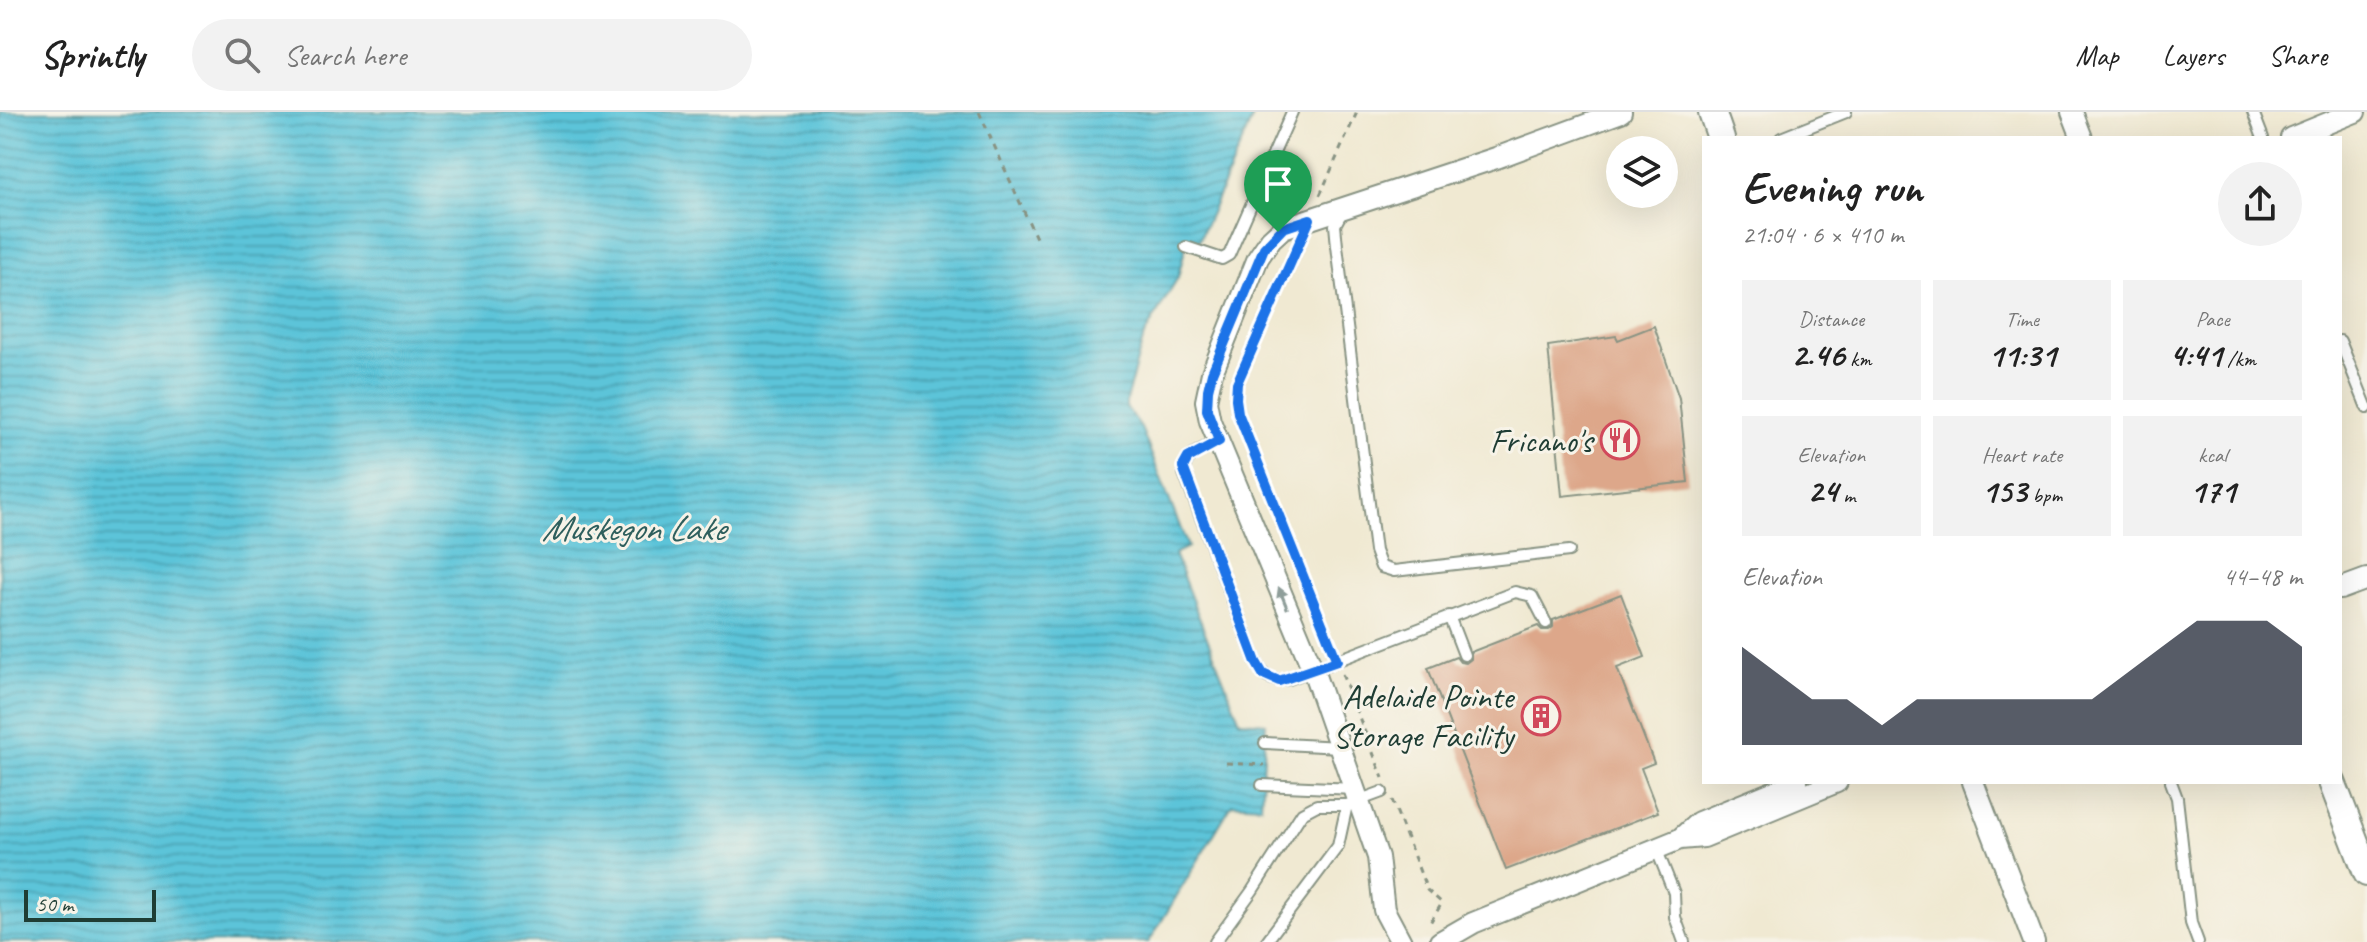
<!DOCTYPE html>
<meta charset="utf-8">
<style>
body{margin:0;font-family:Caveat,sans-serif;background:#f2f2f2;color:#222;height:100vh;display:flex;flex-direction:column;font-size:30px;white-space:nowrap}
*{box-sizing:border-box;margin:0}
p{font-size:26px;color:#767676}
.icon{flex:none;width:44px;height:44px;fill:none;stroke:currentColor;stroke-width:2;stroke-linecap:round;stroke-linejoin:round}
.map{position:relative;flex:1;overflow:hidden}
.panel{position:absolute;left:1702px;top:24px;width:640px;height:648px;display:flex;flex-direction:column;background:#fff;border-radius:0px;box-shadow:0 8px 32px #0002}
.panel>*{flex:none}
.tools{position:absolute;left:1606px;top:24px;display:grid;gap:16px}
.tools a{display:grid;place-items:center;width:72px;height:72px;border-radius:50%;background:#fff;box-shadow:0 8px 32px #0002;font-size:40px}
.scale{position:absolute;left:24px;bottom:20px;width:132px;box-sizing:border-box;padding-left:8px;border:4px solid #1f3d34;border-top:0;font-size:22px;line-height:28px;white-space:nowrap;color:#1f3d34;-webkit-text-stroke:6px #f7f3e8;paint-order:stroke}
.pin{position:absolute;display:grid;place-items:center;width:68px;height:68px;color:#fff;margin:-82px -34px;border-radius:50% 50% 50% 0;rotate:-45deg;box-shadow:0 0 8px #0007}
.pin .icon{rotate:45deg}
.round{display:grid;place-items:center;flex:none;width:84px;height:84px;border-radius:42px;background:#f2f2f2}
.overview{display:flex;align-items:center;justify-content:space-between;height:136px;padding:0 40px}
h1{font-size:44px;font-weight:800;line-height:60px}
.stats{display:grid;grid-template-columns:repeat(3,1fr);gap:12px;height:136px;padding:8px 40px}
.stats div{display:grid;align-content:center;border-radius:0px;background:#f2f2f2;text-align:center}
.stats b{font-size:34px;font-weight:800}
.stats small{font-size:22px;font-weight:400}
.stats p{font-size:22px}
.chart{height:224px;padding:16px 40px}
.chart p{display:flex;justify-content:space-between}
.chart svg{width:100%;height:144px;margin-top:8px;fill:#111827;opacity:.7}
header{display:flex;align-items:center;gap:48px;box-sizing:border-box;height:112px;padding:0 40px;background:#fff;border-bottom:2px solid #e0e0e0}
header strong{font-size:38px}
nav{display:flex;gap:44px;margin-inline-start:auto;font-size:28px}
.search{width:560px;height:72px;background:#f2f2f2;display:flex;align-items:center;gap:20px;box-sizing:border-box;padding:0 28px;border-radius:44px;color:#767676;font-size:30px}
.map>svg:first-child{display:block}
</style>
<header>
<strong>Sprintly</strong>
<div class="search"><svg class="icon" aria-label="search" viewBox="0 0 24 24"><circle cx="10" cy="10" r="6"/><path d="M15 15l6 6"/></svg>Search here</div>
<nav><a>Map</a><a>Layers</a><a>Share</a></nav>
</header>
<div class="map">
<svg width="2367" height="830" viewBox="0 0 2367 830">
<defs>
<pattern id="water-rules" width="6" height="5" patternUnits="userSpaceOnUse" patternTransform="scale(2)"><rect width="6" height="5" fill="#5cc4d9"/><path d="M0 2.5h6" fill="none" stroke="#4ba0b1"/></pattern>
</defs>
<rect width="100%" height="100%" fill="#f7f3e8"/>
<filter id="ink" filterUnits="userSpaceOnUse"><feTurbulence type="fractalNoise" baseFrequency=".0125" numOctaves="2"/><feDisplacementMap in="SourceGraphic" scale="16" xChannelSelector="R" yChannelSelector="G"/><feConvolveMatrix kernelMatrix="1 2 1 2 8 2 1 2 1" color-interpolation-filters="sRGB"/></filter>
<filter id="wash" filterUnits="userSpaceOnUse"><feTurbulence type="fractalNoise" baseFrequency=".006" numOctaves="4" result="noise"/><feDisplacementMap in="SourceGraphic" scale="32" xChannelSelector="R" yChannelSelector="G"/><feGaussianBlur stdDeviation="1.8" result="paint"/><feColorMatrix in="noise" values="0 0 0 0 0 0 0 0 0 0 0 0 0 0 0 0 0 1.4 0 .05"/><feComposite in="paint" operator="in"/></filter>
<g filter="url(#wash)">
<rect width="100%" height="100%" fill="#f0e9d2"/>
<!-- water -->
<path fill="url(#water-rules)" stroke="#3e8086" stroke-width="2" d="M0,0H1255L1197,133L1187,129L1178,165L1144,224L1126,288V295L1141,316L1188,435L1174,442L1240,609L1266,611L1261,694L1232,692L1149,830H0Z"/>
<g id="blocks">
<!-- building -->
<path fill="#dda78a" d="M1654,214L1679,286L1688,370L1562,384L1548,234L1616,224L1618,228Z
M1621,482L1645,545L1617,556L1654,651L1641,656L1658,700L1506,758L1428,556L1456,545L1460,550L1466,551L1471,547V540L1538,514L1542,518H1549L1553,515V508Z"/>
</g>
</g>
<g filter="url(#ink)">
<use href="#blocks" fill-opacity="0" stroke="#889383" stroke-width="2"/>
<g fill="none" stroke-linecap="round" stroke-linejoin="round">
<defs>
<path id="service" d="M2253,0L2263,26
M1781,26L1846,0
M1342,100L1335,113L1337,134L1375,439L1381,455L1394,459L1569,439
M1186,135L1222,147L1229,143L1292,0
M2340,229L2367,296
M1219,329C1204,337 1183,342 1184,361L1256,550C1264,565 1273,571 1289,567L1515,480L1532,484L1546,511
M1449,504L1464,543
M1265,631L1340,635
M2171,670L2177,686L2191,811L2198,830
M1262,673L1355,677
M1656,736L1674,781L1675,805L1684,830
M1215,830L1252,779L1302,701L1317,693H1347L1382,680
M1266,830L1338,734L1347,693"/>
<path id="minor" d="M2072,0L2082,26
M2291,26L2355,0
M2340,477L2367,467
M1973,670L2034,830
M1680,727L1699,710L1797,670
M1401,830L1384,798L1378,745L1313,558L1210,309L1206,289L1212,261L1258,146L1271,127L1283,116L1496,46L1621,0
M1440,830L1473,811L1680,727L1704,725L1837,670"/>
<path id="tertiary" d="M1712,0L1721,26
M2332,670L2367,761"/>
</defs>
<!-- service casing -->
<use href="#service" stroke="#889383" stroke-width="14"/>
<!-- minor casing -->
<use href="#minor" stroke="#889383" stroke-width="24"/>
<!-- tertiary casing -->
<use href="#tertiary" stroke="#889383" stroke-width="30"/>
<!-- path -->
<path stroke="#889383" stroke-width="3" stroke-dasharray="6 6" stroke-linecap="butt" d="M979,0L1036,126
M1320,83L1357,0
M1299,131L1237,271L1236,287L1238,301L1332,536
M1342,562L1383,666
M1226,651L1264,653
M1392,688L1427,778L1442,791L1428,814"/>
<!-- service -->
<use href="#service" stroke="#fff" stroke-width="10"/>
<!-- minor -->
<use href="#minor" stroke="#fff" stroke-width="20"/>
<!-- tertiary -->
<use href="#tertiary" stroke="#fff" stroke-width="26"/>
</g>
<!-- one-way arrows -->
<defs><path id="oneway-solid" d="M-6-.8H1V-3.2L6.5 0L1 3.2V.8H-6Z" transform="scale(2)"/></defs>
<use fill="#8f9e9a" href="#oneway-solid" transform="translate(1283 486) rotate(-112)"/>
</g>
<g fill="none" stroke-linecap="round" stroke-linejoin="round" filter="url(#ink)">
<defs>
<path id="route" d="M1310,107L1237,271L1236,287L1238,301L1337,549L1279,569L1263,562L1256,550L1183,355L1188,346L1219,329L1207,298L1208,278L1212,261L1264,136L1283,116Z"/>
</defs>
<!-- route casing -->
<use href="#route" stroke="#fff" stroke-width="16"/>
<!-- route -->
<use href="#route" stroke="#1a73e8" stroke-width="10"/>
</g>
<!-- icons -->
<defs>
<symbol id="restaurant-ring" viewBox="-11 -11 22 22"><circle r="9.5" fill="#f7f3e8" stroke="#d1495b" stroke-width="1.5"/><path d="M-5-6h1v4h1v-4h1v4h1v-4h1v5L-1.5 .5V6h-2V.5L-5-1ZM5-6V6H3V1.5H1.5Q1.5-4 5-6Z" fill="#d1495b"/></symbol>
<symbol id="building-ring" viewBox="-11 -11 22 22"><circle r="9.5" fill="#f7f3e8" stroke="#d1495b" stroke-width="1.5"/><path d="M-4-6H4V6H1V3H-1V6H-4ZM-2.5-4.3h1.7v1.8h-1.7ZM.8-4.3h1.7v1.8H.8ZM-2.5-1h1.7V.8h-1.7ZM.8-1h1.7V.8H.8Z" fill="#d1495b"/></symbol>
</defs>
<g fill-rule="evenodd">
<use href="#restaurant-ring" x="1598" y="306" width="44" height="44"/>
<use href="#building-ring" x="1519" y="582" width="44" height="44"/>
</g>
<g text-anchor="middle" stroke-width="6" stroke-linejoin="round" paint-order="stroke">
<!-- poi labels -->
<g font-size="34" fill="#1f3d34" stroke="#f7f3e8" text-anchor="end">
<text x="1592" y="340">Fricano's</text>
<text x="1513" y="596">Adelaide Pointe<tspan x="1513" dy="39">Storage Facility</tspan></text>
</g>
<!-- water labels -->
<g font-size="36" font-style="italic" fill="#2e5f5d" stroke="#f7f3e8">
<text x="633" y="428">Muskegon Lake</text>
</g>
</g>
</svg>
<div class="tools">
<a><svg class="icon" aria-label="layers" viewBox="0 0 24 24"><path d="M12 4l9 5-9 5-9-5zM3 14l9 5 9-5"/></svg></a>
</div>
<div class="scale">50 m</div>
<div class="pin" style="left:1278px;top:120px;background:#1e9e55"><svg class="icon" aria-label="arrive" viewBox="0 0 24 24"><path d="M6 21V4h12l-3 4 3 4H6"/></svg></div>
<section class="panel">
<div class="overview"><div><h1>Evening run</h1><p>21:04 · 6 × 410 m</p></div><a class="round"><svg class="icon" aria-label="share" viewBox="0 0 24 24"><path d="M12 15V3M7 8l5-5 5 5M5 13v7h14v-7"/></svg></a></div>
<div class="stats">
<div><p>Distance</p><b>2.46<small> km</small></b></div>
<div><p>Time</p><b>11:31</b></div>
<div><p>Pace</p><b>4:41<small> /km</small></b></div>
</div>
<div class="stats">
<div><p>Elevation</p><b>24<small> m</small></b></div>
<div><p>Heart rate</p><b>153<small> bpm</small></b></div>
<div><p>kcal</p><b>171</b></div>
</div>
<div class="chart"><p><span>Elevation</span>44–48 m</p>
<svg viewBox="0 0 160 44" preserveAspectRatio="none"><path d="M0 44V14L10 22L20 30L30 30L40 38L50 30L60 30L70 30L80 30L90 30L100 30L110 22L120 14L130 6L140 6L150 6L160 14V44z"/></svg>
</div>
</section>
</div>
